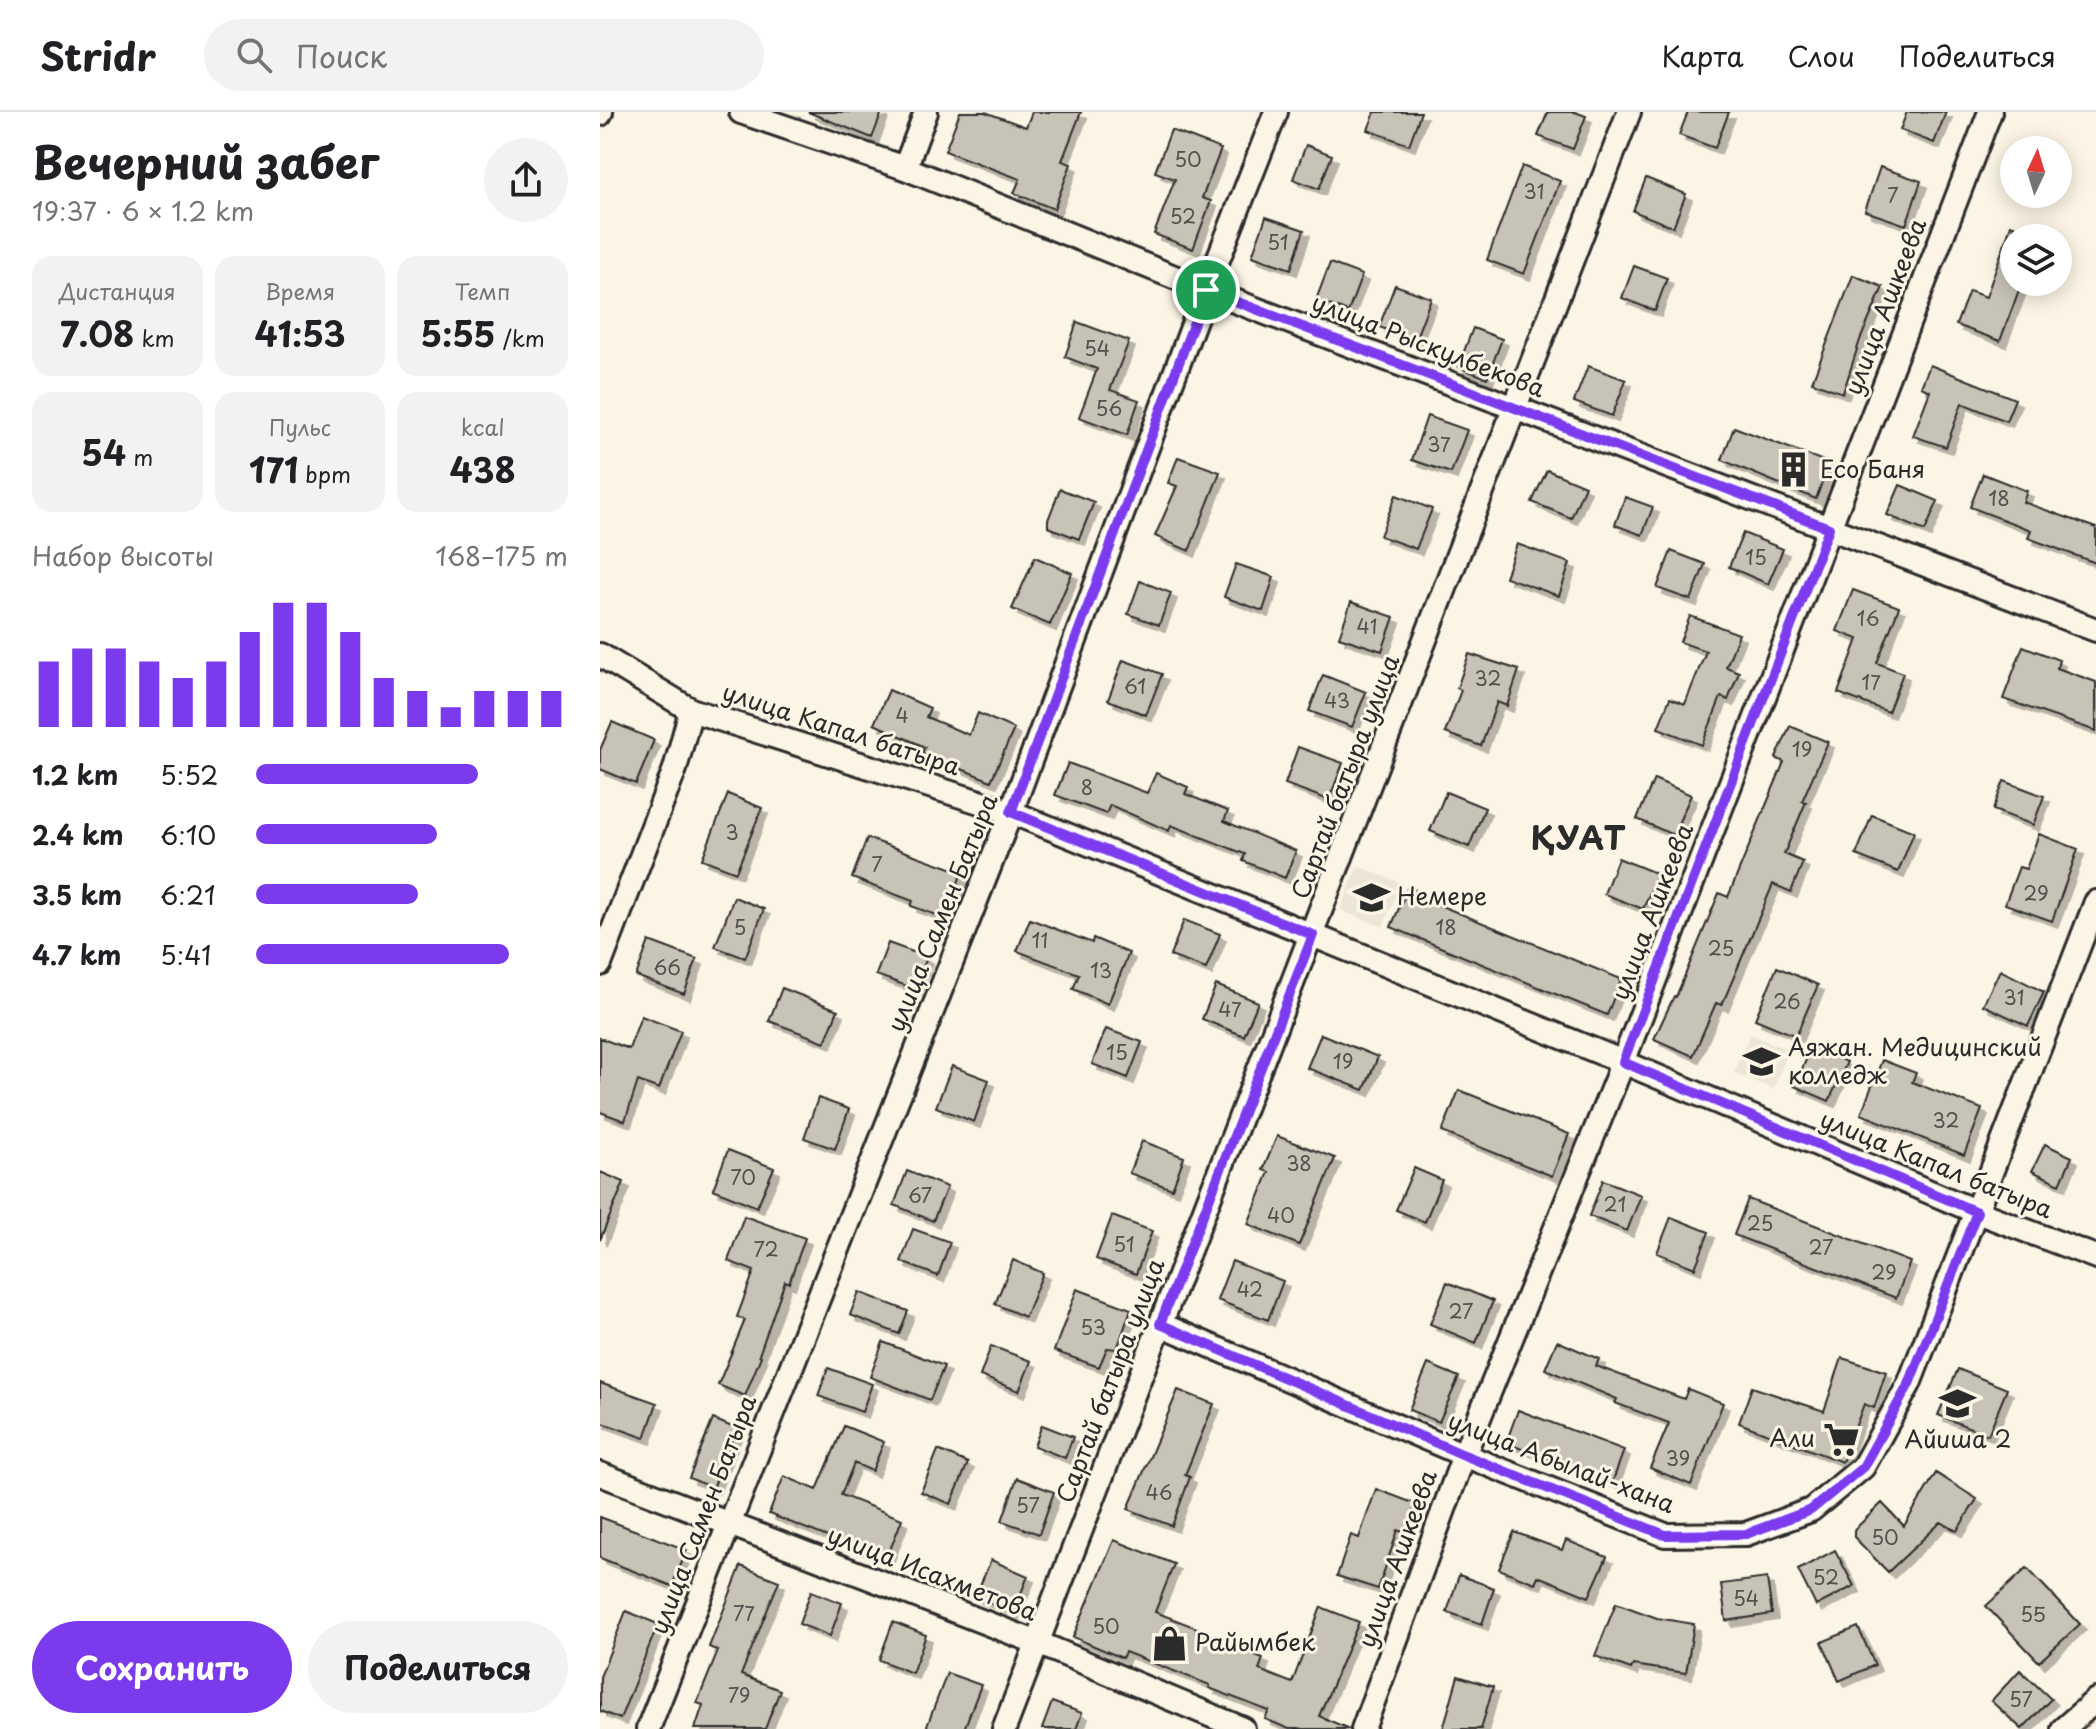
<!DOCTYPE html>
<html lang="ru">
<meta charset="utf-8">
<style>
body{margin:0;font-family:"Playpen Sans",sans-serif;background:#f2f2f2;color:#202124;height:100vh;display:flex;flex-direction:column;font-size:30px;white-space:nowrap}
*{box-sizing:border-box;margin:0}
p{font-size:26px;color:#757577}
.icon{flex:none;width:44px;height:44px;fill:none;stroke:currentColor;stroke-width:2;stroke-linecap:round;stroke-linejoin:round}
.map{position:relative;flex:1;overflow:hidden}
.sheet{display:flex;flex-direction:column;background:#fff;width:600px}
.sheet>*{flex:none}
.needle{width:52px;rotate:4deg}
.tools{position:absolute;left:1400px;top:24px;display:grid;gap:16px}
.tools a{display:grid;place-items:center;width:72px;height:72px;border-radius:50%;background:#fff;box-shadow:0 4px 20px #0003;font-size:40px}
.pin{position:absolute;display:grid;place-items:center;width:68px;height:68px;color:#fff;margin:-34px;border:4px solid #fff;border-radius:50%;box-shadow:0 2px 8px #0007}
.round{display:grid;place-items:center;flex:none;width:84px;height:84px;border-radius:42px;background:#f2f2f2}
.summary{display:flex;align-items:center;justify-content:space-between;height:136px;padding:0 32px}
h1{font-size:44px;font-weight:700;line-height:60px}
.stats{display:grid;grid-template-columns:repeat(3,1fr);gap:12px;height:136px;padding:8px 32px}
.stats div{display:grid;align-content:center;border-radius:20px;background:#f2f2f2;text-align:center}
.stats b{font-size:34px;font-weight:700}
.stats small{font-size:22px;font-weight:400}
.stats p{font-size:22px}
.chart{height:224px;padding:16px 32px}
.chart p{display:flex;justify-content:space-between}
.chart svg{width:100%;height:144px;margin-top:8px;stroke:#7c3aed;stroke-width:6}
.button{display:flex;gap:16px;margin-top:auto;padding:16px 32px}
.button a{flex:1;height:92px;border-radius:48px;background:#7c3aed;color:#fff;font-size:32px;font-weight:700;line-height:92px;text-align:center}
.button a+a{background:#f2f2f2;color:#202124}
ul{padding:0 32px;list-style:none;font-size:26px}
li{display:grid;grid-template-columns:128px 96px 1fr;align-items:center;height:60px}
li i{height:20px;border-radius:10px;background:#7c3aed}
header{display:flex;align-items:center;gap:48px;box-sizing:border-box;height:112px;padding:0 40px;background:#fff;border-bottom:2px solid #e0e0e0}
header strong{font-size:38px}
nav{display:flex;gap:44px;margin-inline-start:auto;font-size:28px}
.search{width:560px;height:72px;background:#f2f2f2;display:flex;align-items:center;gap:20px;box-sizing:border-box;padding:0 28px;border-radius:44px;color:#757577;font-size:30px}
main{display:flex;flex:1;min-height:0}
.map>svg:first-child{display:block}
</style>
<header>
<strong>Stridr</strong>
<div class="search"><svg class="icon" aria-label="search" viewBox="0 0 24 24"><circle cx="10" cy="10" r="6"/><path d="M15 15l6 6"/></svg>Поиск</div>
<nav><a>Карта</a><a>Слои</a><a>Поделиться</a></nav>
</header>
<main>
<section class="sheet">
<div class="summary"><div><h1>Вечерний забег</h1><p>19:37 · 6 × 1.2 km</p></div><a class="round"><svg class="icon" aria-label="share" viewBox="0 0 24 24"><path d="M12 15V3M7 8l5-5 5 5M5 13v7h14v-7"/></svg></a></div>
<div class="stats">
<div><p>Дистанция</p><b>7.08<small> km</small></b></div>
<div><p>Время</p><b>41:53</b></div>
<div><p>Темп</p><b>5:55<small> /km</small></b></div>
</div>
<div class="stats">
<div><b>54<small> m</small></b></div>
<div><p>Пульс</p><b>171<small> bpm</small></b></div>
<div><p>kcal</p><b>438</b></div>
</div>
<div class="chart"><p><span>Набор высоты</span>168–175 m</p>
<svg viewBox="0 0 160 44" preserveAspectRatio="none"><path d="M5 44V24M15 44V20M25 44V20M35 44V24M45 44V29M55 44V24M65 44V15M75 44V6M85 44V6M95 44V15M105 44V29M115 44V33M125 44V38M135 44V33M145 44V33M155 44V33"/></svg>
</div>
<ul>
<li><b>1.2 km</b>5:52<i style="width:71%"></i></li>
<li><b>2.4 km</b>6:10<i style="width:58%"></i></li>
<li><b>3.5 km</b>6:21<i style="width:52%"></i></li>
<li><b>4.7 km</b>5:41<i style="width:81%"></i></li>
</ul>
<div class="button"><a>Сохранить</a><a>Поделиться</a></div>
</section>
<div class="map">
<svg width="1496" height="1617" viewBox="0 0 1496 1617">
<defs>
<filter id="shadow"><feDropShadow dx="6" dy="6" stdDeviation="0" flood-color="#0004"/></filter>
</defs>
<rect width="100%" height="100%" fill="#fcf5e5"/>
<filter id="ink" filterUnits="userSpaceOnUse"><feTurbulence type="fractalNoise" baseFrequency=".0125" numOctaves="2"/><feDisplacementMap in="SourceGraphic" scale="16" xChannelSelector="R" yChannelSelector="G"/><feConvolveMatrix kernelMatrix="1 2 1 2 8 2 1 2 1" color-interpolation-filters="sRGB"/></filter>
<g filter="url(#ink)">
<!-- built -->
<path fill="#ece6d7" d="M758,754L801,771L783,815L740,798Z
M1150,922L1189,938L1173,977L1134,961Z"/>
<!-- building -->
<path fill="#c8c3b7" stroke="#2b2b2b" stroke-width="2" filter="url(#shadow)" d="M208,0H282L272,26Z
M360,0H385L426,15L432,0H481L462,49L471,52L454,97L414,81L420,67L345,39Z
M775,0H821L809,33L768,18Z
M948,0H975L986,4L973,37L938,24Z
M1088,0H1129L1115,36L1079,23Z
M1307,0H1346L1334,31L1300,18Z
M571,18L621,37L602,86L611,89L593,137L554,122L575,67L555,60Z
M706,33L732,43L719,77L693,67Z
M922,54L960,69L924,162L887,148Z
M1280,55L1321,69L1306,113L1265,99Z
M1046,66L1086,82L1073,115L1033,99Z
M666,105L704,118L691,157L652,144Z
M1411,113H1414V170H1422L1400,229L1356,213L1369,179L1386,185Z
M730,151L762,163L748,200L716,188Z
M1034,154L1067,166L1055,199L1022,186Z
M1253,163L1283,175L1260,228L1243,281L1212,270Z
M795,173L831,186L815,228L779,215Z
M477,210L529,229L510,278L539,288L527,323L479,305L497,257L465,245Z
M873,216L902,227L887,266L858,255Z
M1330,253L1415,287L1406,309L1362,291L1346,335L1313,324L1330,279L1321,275Z
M988,254L1026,268L1012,304L974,290Z
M827,304L867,318L851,361L812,348Z
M1134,315L1229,351L1216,387L1122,348Z
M578,345L620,360L589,439L555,424L577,374L568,371Z
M947,358L985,374L971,406L932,390Z
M1383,362L1427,379L1423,390L1496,416V451L1428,426L1431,418L1370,395Z
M1300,373L1338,389L1325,419L1287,403Z
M460,377L494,390L479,427L448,415V408Z
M796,383L832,397L816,437L780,424Z
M1025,385L1053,395L1042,423L1015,413Z
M1143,421L1183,437L1168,472L1129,455Z
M917,432L970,451L959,484L905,465Z
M1071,439L1105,452L1091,488L1057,476Z
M435,445L472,461L450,513L412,497Z
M636,452L674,465L663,499L624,485Z
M540,469L571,481L559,513L528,502Z
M1253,478L1299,495L1277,551L1303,561L1288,600L1238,581L1258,527L1237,519Z
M751,490L794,505L782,539L739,525Z
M1090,504L1139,522L1126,555L1139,560L1128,588L1121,585L1102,633L1058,616L1070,586L1085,592L1106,539L1080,530Z
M1423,534L1459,548L1457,556L1496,570V619L1403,587Z
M869,542L919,558L907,594L897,590L881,634L845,621L861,578L857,576Z
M523,548L562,562L546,603L508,588Z
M723,563L766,580L752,615L709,599Z
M289,578L330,596L326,605L369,623L378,601L414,617L391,669L322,641L325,635L274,612Z
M12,610L54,628L36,672L0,657V638Z
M1190,614L1228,630L1202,689L1206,690L1184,742L1203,750L1191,780L1173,772L1122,893L1116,891L1093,944L1054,927L1074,884L1076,885L1119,781L1128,785L1184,650L1176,646Z
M698,635L743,651L729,688L685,672Z
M468,651L547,681L556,661L588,675L585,682L628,699L624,709L696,739L685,766L643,749L645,742L571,713L569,719L510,693L506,702L455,683Z
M1054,667L1091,683L1073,723L1037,707Z
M1404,669L1444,684L1433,713L1393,698Z
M846,680L885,696L869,735L830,719Z
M128,682L162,696L136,760L102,747Z
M1272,703L1314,720L1298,760L1256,743Z
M1439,722L1478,737L1452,809L1405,792L1419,755L1426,757Z
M267,726L362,760L345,806L311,794L313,789L252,766Z
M1018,746L1058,762L1043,797L1004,782Z
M808,775L826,783L824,787L1021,867L1007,903L791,815Z
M134,785L164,797L145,846L115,835Z
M430,807L492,831L493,826L529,841L508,892L473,877L479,862L417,839Z
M584,808L620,822L606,857L570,844Z
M49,829L97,847L84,882L36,864Z
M288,831L327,845L315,877L276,863Z
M1177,855L1218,873L1196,924L1155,907Z
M1400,858L1444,880L1428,914L1383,893Z
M616,873L658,890L644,924L602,907Z
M182,876L238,898L225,930L169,909Z
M41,904L81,919L59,977L38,969L25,1009L0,1000V926L29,937Z
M506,917L542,930L528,966L492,952Z
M721,922L778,945L764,978L707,956Z
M1212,935L1247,950L1229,989L1194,974Z
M1282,948L1316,961L1312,970L1382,997L1364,1043L1261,1002Z
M352,954L389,968L374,1010L336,995Z
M859,978L969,1022L952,1064L842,1020Z
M218,986L249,997L235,1037L204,1026Z
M677,1024L735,1046L699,1133L648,1112L669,1060L663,1058Z
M542,1029L584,1045L572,1077L529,1061Z
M1445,1032L1472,1045L1460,1072L1432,1059Z
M128,1038L174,1056L157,1095L113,1077Z
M814,1056L842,1068L825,1110L796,1098Z
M307,1059L347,1075L333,1109L294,1093Z
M0,1060L24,1070L0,1128Z
M1003,1068L1041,1083L1027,1119L989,1104Z
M1148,1087L1310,1150L1296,1186L1134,1123Z
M144,1104L205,1126L189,1171L185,1169L159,1243L161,1244L145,1284L118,1273L145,1208L137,1205L154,1159L128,1149Z
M512,1104L552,1119L536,1162L496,1147Z
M1071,1105L1109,1120L1095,1156L1057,1141Z
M313,1117L350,1130L338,1164L301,1150Z
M413,1148L443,1161L425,1205L395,1192Z
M632,1149L683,1169L668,1208L617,1188Z
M847,1170L893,1189L876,1231L830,1212Z
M477,1177L531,1197L517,1237L507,1236L499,1255L454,1239Z
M259,1180L308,1199L299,1222L250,1203Z
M957,1229L999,1247L996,1254L1084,1287L1088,1277L1123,1291L1091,1373L1050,1356L1069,1311L1015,1291L1017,1287L945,1257Z
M283,1230L344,1254L330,1288L270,1265Z
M391,1234L431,1249L419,1279L380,1264Z
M1242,1246L1286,1260L1274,1296L1264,1292L1242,1350L1139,1311L1152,1275L1224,1299Z
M828,1252L859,1265L839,1310L809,1298Z
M228,1256L272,1272L262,1300L218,1284Z
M1358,1257L1407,1277L1388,1323L1338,1303Z
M0,1271L57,1291L45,1326L0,1310Z
M578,1278L614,1292L585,1363L590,1365L572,1414L528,1397Z
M918,1298L1024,1338L1012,1371L906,1331Z
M113,1307L137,1317L113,1376L89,1366Z
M442,1313L473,1325L465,1346L434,1334Z
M244,1314L284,1330L272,1359L254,1351L241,1383L302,1407L286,1448L169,1402L184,1364L217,1378Z
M338,1338L368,1351L351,1392L321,1380Z
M1336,1361L1377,1387L1357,1419L1341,1410L1288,1460L1254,1425V1418L1282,1391L1304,1414Z
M417,1366L454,1380L439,1422L402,1409Z
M776,1377L816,1392L806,1421L798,1418L778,1477L737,1464L751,1423L759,1426Z
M0,1405L87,1438L72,1474L0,1446Z
M914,1420L962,1438L966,1428L1007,1445L989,1485L938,1464L935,1471L899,1457Z
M514,1428L574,1452L555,1500L597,1516L596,1520L663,1546L659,1558L692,1571L721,1495L759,1510L719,1604L749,1617H689L665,1607L669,1599L609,1576L610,1573L525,1540L522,1546L473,1525Z
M1235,1438L1254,1474L1216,1494L1198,1458Z
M391,1448L428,1464L413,1501L375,1485Z
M141,1454L179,1469L141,1563L180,1578L165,1617H95L103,1593L97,1591L118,1539L109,1535Z
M1427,1456L1480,1512L1439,1550L1386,1494Z
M859,1463L894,1476L882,1512L847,1500Z
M1167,1466L1172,1502L1126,1509L1121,1472Z
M211,1479L242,1491L230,1524L199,1512Z
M1016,1491L1057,1506L1094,1512L1086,1561L1033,1553L1031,1557L995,1544Z
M26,1499L58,1512L20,1607L0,1599V1565Z
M293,1510L326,1523L312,1561L279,1548Z
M1258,1515L1275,1553L1239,1569L1222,1530Z
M1420,1558L1451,1587L1422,1617L1391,1589Z
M347,1561L381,1573L364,1617H326Z
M858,1564L893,1575L881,1617H843Z
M452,1590L482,1601L476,1617H442Z"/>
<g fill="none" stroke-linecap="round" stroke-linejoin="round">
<defs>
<path id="street" d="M141,0L305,56L606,178L1496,518
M0,2L1,0
M305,56L326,0
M0,543L91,598L411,700L1023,950L1377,1100L1496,1145
M0,852L75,657L91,598
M560,1212L864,1343L1065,1423L1146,1422L1211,1398L1263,1355L1309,1272L1496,790
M0,1362L438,1531L643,1617
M48,1617L411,700L606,178L676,0
M404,1617L1029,0
M763,1617L864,1343L1023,950L1390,0
M1463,1617L1496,1588"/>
</defs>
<!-- street casing -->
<use href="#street" stroke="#2b2b2b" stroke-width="28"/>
<!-- street -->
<use href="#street" stroke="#fcf5e5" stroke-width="22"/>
</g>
</g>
<g fill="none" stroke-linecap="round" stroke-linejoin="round" filter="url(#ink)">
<defs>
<path id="route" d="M606,178L1229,416L1023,950L1377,1100L1309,1272L1263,1355L1211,1398L1146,1422L1065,1423L864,1343L560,1212L713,823L411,700Z"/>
</defs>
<!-- route casing -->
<use href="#route" stroke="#fff" stroke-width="16"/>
<!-- route -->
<use href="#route" stroke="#7c3aed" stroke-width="10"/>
</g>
<!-- icons -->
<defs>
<symbol id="building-bare" viewBox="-9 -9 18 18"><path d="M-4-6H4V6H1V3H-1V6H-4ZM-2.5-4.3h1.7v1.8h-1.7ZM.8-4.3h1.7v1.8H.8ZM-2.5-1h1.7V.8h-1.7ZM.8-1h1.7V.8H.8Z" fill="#2b2b2b" stroke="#fcf5e5" stroke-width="2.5" paint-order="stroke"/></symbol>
<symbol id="school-bare" viewBox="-9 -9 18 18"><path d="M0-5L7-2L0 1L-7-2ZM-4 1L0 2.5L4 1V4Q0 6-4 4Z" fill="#2b2b2b" stroke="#fcf5e5" stroke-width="2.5" paint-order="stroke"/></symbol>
<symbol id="university-bare" viewBox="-9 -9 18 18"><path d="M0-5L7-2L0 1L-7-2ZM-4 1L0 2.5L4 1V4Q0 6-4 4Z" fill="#2b2b2b" stroke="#fcf5e5" stroke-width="2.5" paint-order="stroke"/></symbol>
<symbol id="supermarket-bare" viewBox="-9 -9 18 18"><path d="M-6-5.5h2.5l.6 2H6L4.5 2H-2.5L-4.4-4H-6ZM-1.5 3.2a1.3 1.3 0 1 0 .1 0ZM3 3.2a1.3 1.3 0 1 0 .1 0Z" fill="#2b2b2b" stroke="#fcf5e5" stroke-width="2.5" paint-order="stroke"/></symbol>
<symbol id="shop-bare" viewBox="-9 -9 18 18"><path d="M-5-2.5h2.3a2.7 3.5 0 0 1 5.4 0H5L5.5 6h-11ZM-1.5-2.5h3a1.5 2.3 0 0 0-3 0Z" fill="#2b2b2b" stroke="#fcf5e5" stroke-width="2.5" paint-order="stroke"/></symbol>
</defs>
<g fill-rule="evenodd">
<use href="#building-bare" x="1168" y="332" width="51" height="51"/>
<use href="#school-bare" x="746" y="760" width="51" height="51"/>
<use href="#university-bare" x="1136" y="924" width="51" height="51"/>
<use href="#school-bare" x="1332" y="1266" width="51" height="51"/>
<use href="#supermarket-bare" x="1216" y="1302" width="51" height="51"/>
<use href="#shop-bare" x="544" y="1506" width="51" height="51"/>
</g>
<g text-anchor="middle" stroke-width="6" stroke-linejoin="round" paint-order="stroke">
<!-- number labels -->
<g font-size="20" fill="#52514e">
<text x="588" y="55">50</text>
<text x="934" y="87">31</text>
<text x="1293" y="91">7</text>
<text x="583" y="112">52</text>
<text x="678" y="138">51</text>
<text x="497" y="244">54</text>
<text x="509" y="304">56</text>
<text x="839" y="340">37</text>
<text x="1399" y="394">18</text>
<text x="1156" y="453">15</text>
<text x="1268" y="514">16</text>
<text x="767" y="522">41</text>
<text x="888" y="574">32</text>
<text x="1271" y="578">17</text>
<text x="535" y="582">61</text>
<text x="737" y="596">43</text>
<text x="302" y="611">4</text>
<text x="1202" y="645">19</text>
<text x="487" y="683">8</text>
<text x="132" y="728">3</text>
<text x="277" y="760">7</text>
<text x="1436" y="789">29</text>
<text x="140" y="823">5</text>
<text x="846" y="823">18</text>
<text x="440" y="836">11</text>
<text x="1121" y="844">25</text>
<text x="67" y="863">66</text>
<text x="501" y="866">13</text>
<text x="1414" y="893">31</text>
<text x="1187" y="897">26</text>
<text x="630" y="905">47</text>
<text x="517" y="948">15</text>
<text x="743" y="957">19</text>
<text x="1346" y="1016">32</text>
<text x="699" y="1059">38</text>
<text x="143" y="1073">70</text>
<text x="320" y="1091">67</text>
<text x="1015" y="1100">21</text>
<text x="681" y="1111">40</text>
<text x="1160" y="1119">25</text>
<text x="524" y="1140">51</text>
<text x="1221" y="1143">27</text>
<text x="166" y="1145">72</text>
<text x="1284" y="1168">29</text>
<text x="650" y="1185">42</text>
<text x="861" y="1207">27</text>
<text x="493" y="1223">53</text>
<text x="1078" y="1354">39</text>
<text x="559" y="1388">46</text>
<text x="428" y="1401">57</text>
<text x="1285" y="1433">50</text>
<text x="1226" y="1473">52</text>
<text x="1146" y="1494">54</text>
<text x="144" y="1509">77</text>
<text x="1433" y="1510">55</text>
<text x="506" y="1522">50</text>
<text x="139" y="1591">79</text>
<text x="1421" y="1595">57</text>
</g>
<!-- street labels -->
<g font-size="24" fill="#2b2b2b" stroke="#fcf5e5">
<text transform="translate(1286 195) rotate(-69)" y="8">улица Ашкеева</text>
<text transform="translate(828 234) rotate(21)" y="8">улица Рыскулбекова</text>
<text transform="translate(241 618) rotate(18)" y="8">улица Капал батыра</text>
<text transform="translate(746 665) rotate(-69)" y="8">Сартай батыра улица</text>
<text transform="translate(1053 800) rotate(-69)" y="8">улица Ашкеева</text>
<text transform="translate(343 801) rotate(-68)" y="8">улица Самен Батыра</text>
<text transform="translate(1336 1053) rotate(22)" y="8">улица Капал батыра</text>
<text transform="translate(511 1269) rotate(-69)" y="8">Сартай батыра улица</text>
<text transform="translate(961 1351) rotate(21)" y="8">улица Абылай-хана</text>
<text transform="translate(104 1403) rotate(-69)" y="8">улица Самен Батыра</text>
<text transform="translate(798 1447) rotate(-70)" y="8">улица Ашкеева</text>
<text transform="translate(332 1462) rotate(21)" y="8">улица Исахметова</text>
</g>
<!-- poi labels -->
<g font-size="24" fill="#2b2b2b" stroke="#fcf5e5" text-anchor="start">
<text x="1220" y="366">Eco Баня</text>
<text x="797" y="793">Немере</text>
<text x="1188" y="944">Аяжан. Медицинский<tspan x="1188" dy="28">колледж</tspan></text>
<text x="1215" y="1335" text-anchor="end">Али</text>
<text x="1358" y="1336" text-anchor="middle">Айиша 2</text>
<text x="595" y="1539">Райымбек</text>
</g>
<!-- district labels -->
<g font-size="32" font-weight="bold" letter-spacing="2" fill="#2b2b2b" stroke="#fcf5e5">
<text x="979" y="738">ҚУАТ</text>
</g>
</g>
</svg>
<div class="tools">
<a><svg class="needle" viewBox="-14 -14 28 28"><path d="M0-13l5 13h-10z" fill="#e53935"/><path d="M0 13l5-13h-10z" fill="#757577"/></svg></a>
<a><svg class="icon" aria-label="layers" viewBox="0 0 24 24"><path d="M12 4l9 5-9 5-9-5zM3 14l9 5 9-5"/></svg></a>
</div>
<div class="pin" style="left:606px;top:178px;background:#1e9e55"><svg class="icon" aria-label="arrive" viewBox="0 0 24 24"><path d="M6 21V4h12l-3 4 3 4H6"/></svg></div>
</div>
</main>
